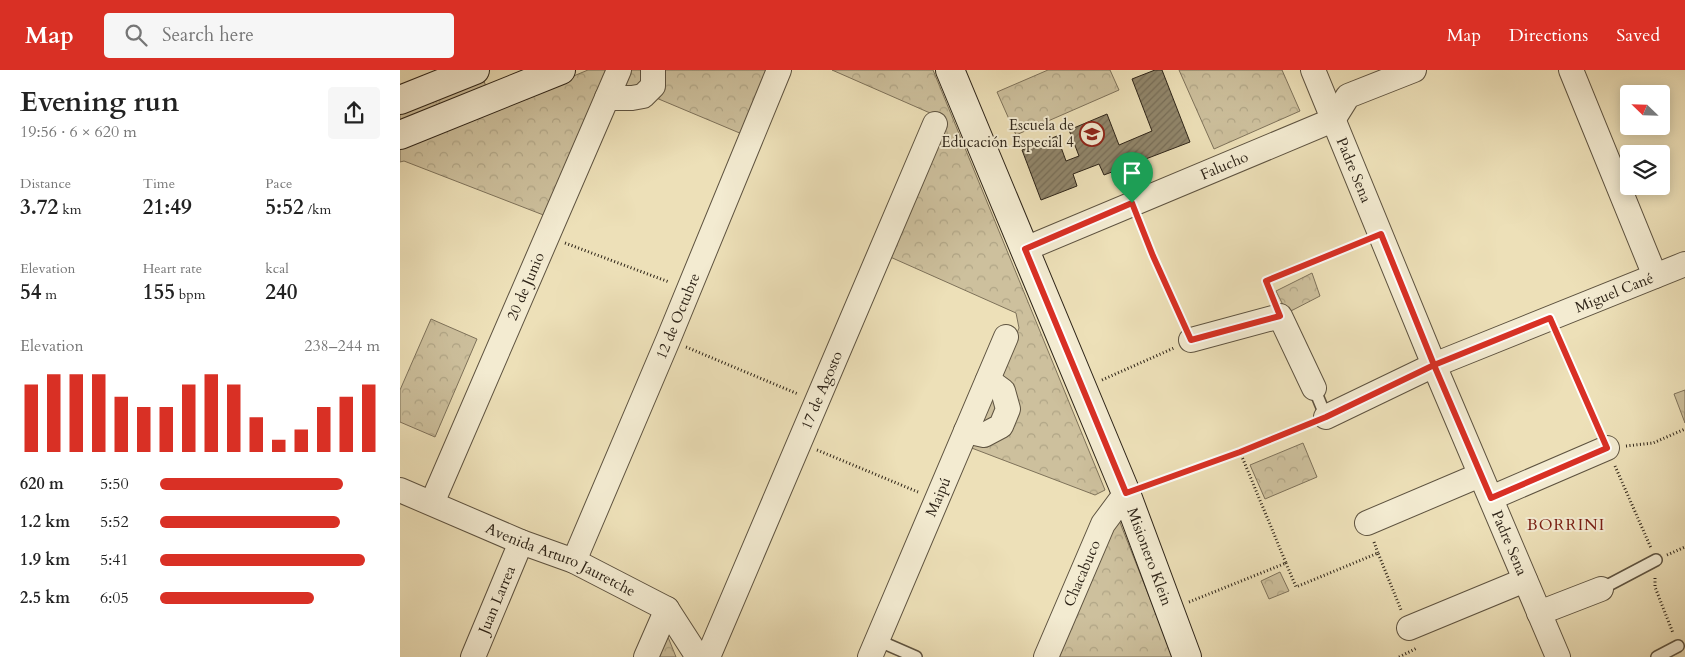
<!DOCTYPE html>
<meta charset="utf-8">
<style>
body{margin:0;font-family:Cardo,serif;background:#f6f6f6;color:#222;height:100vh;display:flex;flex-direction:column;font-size:19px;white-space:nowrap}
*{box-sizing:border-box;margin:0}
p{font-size:16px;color:#767676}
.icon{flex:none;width:28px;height:28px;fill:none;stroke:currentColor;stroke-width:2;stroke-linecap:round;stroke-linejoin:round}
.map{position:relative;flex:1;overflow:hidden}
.drawer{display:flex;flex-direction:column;background:#fff;width:400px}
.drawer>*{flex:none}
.needle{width:32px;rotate:293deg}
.fabs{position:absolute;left:1220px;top:15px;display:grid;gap:10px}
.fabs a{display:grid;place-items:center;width:50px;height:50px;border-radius:5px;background:#fff;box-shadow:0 2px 12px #0003;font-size:25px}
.pin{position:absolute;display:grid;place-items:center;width:42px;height:42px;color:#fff;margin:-51px -21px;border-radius:50% 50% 50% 0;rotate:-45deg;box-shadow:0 0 5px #0007}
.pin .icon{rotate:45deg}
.round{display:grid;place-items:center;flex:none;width:52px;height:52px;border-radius:5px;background:#f6f6f6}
.headline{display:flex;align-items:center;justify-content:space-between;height:85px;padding:0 20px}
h1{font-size:28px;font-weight:700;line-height:38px}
.figures{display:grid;grid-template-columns:repeat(3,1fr);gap:8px;height:85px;padding:5px 20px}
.figures div{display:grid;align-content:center}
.figures b{font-size:21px;font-weight:700}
.figures small{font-size:14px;font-weight:400}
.figures p{font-size:14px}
.chart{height:140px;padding:10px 20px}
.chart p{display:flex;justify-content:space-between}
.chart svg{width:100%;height:90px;margin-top:5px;stroke:#d93025;stroke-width:6}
ul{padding:0 20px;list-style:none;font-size:16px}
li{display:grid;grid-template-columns:80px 60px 1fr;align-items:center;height:38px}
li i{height:12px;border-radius:6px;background:#d93025}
header{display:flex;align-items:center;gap:30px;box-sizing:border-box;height:70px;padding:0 25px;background:#d93025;color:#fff}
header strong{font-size:24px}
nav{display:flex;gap:28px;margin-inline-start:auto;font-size:18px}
.search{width:350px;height:45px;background:#f6f6f6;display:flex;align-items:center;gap:12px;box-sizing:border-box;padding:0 18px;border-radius:5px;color:#767676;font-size:19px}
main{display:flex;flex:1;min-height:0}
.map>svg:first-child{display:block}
</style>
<header>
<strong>Map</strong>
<div class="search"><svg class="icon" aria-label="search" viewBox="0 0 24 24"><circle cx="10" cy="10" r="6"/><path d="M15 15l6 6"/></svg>Search here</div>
<nav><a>Map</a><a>Directions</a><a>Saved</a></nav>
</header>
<main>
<section class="drawer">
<div class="headline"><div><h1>Evening run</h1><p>19:56 · 6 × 620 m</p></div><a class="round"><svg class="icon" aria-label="share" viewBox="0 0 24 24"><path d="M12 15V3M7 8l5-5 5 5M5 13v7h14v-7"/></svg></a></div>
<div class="figures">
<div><p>Distance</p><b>3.72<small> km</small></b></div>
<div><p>Time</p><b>21:49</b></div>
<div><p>Pace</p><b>5:52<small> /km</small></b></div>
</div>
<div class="figures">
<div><p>Elevation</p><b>54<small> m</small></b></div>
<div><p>Heart rate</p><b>155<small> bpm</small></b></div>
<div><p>kcal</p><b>240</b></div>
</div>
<div class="chart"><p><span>Elevation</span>238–244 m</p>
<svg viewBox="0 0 160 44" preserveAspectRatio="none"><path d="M5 44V11M15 44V6M25 44V6M35 44V6M45 44V17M55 44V22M65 44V22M75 44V11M85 44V6M95 44V11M105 44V27M115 44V38M125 44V33M135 44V22M145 44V17M155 44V11"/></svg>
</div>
<ul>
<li><b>620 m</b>5:50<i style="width:83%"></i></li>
<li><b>1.2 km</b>5:52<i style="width:82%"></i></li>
<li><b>1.9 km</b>5:41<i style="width:93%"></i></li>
<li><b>2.5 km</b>6:05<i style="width:70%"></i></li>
</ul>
</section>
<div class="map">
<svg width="1285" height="587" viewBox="0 0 1285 587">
<defs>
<pattern id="grass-tufts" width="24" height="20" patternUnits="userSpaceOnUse" patternTransform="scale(1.25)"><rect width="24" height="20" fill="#cdc09d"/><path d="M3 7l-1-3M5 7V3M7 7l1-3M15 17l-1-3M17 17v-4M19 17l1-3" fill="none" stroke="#b0a586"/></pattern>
<pattern id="park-crowns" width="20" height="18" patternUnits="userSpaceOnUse" patternTransform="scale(1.25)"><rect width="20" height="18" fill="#cdc09d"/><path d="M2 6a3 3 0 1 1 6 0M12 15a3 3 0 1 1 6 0" fill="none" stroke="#b0a586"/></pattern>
<pattern id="building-hatch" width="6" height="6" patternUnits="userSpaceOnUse" patternTransform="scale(1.25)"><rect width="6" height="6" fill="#91866b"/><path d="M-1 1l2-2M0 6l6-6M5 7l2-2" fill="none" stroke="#776d57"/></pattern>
</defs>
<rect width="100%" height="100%" fill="#ede0b8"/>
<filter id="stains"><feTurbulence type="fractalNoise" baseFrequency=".004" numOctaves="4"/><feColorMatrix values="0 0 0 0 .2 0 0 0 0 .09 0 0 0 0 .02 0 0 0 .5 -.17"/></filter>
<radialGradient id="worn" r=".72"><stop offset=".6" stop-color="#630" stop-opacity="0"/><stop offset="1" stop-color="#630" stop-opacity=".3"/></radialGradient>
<!-- grass -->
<path fill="url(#grass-tufts)" stroke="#7e725a" d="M83,9L88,21L0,56V42Z"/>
<!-- park -->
<path fill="url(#park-crowns)" stroke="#7e725a" d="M188,0H208L146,146L4,91L0,92V78Z
M229,0H369L342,64L223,14Z
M432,0H533L705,420L695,425L569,377L619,258L616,243L488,186L546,50Z
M648,0H710L719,20L616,65L597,22Z
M779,0H882L900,41L814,79Z
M912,203L920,226L887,243L876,221Z
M31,249L77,269L35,367L0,352V320Z
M1285,320V353L1274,324Z
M903,373L917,407L865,429L850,395Z
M717,445L773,587H657Z
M880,502L889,521L869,529L861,511Z
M266,562L276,587H255Z"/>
<!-- building -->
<path fill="url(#building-hatch)" stroke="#2e2418" d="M755,0H762L790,72L704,105L699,94L673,104L677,116L641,130L622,80L657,66L666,91L679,86L669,60L707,44L719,75L752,61L732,9Z"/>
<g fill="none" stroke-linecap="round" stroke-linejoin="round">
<defs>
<path id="lane" d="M914,318L926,347
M1201,519L1256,490
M477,570L516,587
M1257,587L1278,576"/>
<g id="street">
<path id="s1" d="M913,0L1034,295L1158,587"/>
<path d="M1171,0L1255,206"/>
<path d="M207,28H232L243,26L253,16V0"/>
<path id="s2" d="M625,179L933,50L948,26L1014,0"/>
<path d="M791,270L880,246L914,318"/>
<path id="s3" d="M926,347L1034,295L1285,194"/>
<path d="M566,361L584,365L601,356L608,339L603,321L588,310"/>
<path id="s4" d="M0,420L121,472L174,491L267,539L298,587"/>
<path d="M1091,428L1207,378"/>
<path id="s5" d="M32,433L219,0"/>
<path d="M967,453L1080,405"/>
<path id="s6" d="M174,491L268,270L379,0"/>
<path d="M1139,543L1201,519"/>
<path d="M1009,558L1125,510"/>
<path id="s7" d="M73,587L121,472"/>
<path d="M246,587L267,539"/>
<path id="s8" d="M308,587L535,54"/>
<path id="s9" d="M470,587L606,267"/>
<path id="s10" d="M646,587L703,454L726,423"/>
</g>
<g id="secondary">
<path id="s11" d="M550,0L726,423L787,587"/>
<path d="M0,30L75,0"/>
<path d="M0,65L161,0"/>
</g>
</defs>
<!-- lane casing -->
<use href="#lane" stroke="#5e5340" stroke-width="14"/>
<!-- street casing -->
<use href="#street" stroke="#5e5340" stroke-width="26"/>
<!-- secondary casing -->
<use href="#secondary" stroke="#2e2418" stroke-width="30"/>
<!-- path -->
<path stroke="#2e2418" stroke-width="3" stroke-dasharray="1 2.5" stroke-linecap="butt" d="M739,152L783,252
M165,173L269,212
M873,228L866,211L962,171
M1158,266L1199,358
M286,277L398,324
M702,310L774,278
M1226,376L1253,373L1285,359
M417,380L518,422
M1215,396L1251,478
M746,416L840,382L906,355
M974,472L978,483
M1267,485L1285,477
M886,493L896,517L978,483L1001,540
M1255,508V517L1273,563
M789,532L886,493L840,382
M999,587L1017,578"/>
<!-- lane -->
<use href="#lane" stroke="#f3ebd1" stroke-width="11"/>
<!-- street -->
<use href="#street" stroke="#f3ebd1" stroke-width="24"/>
<!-- secondary -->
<use href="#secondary" stroke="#f3ebd1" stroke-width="28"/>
</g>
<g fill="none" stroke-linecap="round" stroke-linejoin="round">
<defs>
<path id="route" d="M732,133L625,179L726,423L840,382L926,347L1034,295L1091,428L1207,378L1150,248L1034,295L981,164L866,211L880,246L791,270L753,186L732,133"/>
</defs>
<!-- route casing -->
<use href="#route" stroke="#fff" stroke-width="10"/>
<!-- route -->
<use href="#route" stroke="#d93025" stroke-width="6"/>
</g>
<!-- icons -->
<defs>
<symbol id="school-ring" viewBox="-11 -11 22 22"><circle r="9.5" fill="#f3ebd1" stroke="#8f2418" stroke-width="1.5"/><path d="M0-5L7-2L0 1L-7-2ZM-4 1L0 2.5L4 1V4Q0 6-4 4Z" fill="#8f2418"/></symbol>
</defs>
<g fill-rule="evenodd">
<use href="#school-ring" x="678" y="50" width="28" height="28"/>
</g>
<g text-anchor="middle" stroke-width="4" stroke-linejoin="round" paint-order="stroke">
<!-- poi labels -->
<g font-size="15" fill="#2e2418" stroke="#f3ebd1" text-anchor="end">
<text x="674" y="60">Escuela de<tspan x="674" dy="17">Educación Especial 4</tspan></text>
</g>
<!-- street labels -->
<g font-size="15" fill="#2e2418" stroke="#f3ebd1">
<text dy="5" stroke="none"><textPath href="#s2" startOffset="216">Falucho</textPath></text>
<text dy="5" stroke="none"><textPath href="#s1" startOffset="108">Padre Sena</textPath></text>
<text dy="5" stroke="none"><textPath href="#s5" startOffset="236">20 de Junio</textPath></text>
<text dy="5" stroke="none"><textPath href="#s3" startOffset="314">Miguel Cané</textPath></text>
<text dy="5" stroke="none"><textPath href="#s6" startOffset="266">12 de Octubre</textPath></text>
<text dy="5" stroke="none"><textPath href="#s8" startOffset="290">17 de Agosto</textPath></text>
<text dy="5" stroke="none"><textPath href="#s9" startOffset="174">Maipú</textPath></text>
<text dy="5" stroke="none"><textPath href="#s1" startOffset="512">Padre Sena</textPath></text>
<text dy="5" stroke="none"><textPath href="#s11" startOffset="526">Misionero Klein</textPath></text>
<text dy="5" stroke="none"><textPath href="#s4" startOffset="175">Avenida Arturo Jauretche</textPath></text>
<text dy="5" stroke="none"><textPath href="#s10" startOffset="91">Chacabuco</textPath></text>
<text dy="5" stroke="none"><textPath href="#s7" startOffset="62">Juan Larrea</textPath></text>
</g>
<!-- neighbourhood labels -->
<g font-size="16" letter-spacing="1" fill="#7a1f14" stroke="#f3ebd1">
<text x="1166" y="460">BORRINI</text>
</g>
</g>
<rect width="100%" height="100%" filter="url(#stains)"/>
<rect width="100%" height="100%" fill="url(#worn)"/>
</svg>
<div class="fabs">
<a><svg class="needle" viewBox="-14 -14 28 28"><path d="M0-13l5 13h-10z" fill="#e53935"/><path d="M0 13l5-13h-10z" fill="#767676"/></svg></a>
<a><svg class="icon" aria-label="layers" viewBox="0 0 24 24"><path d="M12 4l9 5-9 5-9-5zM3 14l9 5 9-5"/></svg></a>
</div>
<div class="pin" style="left:732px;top:133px;background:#1e9e55"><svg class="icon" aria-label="arrive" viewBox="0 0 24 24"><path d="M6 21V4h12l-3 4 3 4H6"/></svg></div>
</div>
</main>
